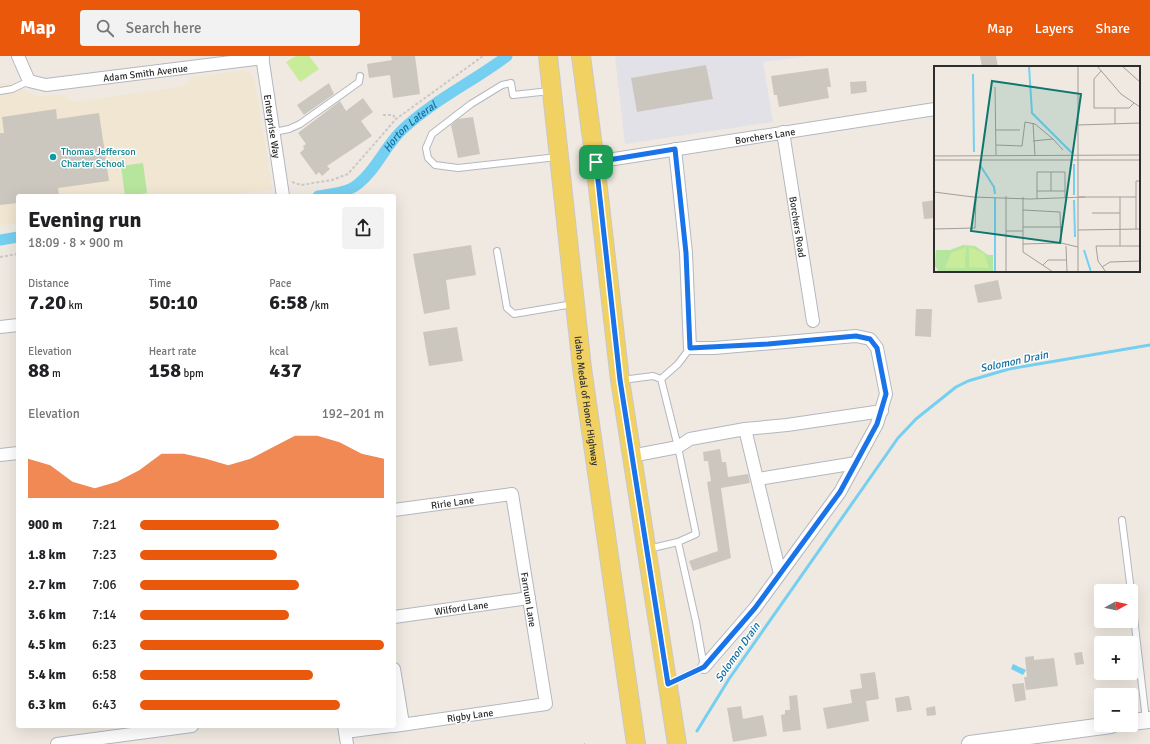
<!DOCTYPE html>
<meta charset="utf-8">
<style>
body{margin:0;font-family:Signika,sans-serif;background:#f2f2f2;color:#202124;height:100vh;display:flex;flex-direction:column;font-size:15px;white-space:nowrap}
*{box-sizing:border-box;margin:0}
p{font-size:13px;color:#757577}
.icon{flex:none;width:22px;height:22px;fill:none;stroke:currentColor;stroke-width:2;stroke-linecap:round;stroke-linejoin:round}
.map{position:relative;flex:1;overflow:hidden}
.drawer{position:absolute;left:16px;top:138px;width:380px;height:534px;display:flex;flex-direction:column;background:#fff;border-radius:4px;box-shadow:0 4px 16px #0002}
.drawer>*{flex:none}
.needle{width:26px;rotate:82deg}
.fabs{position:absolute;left:1094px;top:528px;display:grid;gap:8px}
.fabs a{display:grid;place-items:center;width:44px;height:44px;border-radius:4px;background:#fff;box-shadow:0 4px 16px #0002;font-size:20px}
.pin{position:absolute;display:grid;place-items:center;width:34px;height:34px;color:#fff;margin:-17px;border-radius:8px;box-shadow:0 2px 6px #0006}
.round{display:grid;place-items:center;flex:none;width:42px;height:42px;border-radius:4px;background:#f2f2f2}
.headline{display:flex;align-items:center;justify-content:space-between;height:68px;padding:0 12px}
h1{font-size:22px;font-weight:800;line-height:30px}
.stats{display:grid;grid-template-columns:repeat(3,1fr);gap:6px;height:68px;padding:4px 12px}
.stats div{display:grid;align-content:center}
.stats b{font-size:20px;font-weight:800}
.stats small{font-size:11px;font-weight:400}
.stats p{font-size:11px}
.chart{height:112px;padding:8px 12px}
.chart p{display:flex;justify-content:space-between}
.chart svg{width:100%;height:72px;margin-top:4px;fill:#ea580c;opacity:.7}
ul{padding:0 12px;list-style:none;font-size:13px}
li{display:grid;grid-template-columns:64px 48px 1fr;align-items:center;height:30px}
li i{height:10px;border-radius:5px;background:#ea580c}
header{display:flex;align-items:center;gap:24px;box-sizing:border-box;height:56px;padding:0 20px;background:#ea580c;color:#fff}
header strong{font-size:19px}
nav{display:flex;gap:22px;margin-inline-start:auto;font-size:14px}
.search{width:280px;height:36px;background:#f2f2f2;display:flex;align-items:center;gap:10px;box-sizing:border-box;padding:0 14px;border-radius:4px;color:#757577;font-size:15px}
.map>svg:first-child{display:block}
</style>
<header>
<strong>Map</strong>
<div class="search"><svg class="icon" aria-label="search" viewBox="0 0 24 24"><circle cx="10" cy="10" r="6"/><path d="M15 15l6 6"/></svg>Search here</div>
<nav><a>Map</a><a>Layers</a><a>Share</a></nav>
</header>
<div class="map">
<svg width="1150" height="688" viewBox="0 0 1150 688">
<rect width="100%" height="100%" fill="#efe9e1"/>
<!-- industrial -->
<path fill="#e3e1e8" d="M615,0H809L763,6L773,66L625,88Z"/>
<!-- education -->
<path fill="#f0e6d1" d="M244,14L252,18L255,27L272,133L219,140H18V167L0,169V28L5,27L38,40L62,39L74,46L180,31L186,29L192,21Z"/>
<!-- green -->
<path fill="#b6e59e" d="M143,107L147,137L125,140L121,110Z"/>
<!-- pitch -->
<path fill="#c9ec9a" d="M296,0H309L319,13L300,26L286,6Z"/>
<!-- water -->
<path fill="#75cff0" d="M1013,608L1026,614L1023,619L1011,613Z"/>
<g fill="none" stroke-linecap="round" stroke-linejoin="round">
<!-- stream -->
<path stroke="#75cff0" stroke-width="3" d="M697,675L729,623L898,382L916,363L956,331L968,325L1009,313L1150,289"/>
<!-- canal -->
<g stroke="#75cff0" stroke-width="11">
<path id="s1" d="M318,140C331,138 347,137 358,128C377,113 385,90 402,74C432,45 474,25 507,0"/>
<path d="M0,184L18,181"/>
</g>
</g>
<!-- building -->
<path fill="#cbc7bf" d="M391,0H415L420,38L393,42L390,19L369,22L367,8L392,4Z
M980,0H996L998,11H982Z
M706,9L713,43L637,56L631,22Z
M828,12L831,31H827L829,42L779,51L777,39H774L771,20Z
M866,25L867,36L851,38L850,26Z
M329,27L334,38L304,59L297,49Z
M363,42L373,56L361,65L372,80L327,110L330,113L322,120L319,116L316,119L300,97L304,93L303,90L306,88L298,77L340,45L346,55Z
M56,53L57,63L99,57L109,125L58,132L59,140H18V147L0,149V77H4L2,61Z
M473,61L480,98L458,102L451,69L458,63Z
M935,144V162L924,163L922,146Z
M471,189L476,219L446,224L450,253L424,258L413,198Z
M998,224L1002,243L978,247L974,229Z
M916,253H932L931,281L915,280Z
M457,271L463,305L429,310L423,276Z
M720,393L722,406H726L728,421L748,418L750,427L721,432L731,502L693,515L689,505L718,495L707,426L711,425L708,405H704L703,396Z
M1082,596L1084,608L1076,609L1074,597Z
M1034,600V604L1054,602L1058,630L1026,634L1024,621H1027L1025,601Z
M875,616L879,643L866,645L869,665L827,673L823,652L852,647L850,634L862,632L860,618Z
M1024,627L1026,644L1015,646L1012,628Z
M797,639L801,674L783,676L781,659L785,658V654H790L789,640Z
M907,640H909L912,654L897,656L895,642Z
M741,650L743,663L763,659L767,680L733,686L727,652Z
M935,650L936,659L927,660L926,652Z"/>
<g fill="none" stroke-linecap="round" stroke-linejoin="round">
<defs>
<path id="lane" d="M0,35L12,33L29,25
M550,35L513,39L511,27L502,29L471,48L432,78L426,92L428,102L435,109L458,112L557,101
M274,76L289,73L300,68L359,26L360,20
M497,195L507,252L514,258L573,248
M661,323L678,308L690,292
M622,324L653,320L661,323L678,391L696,478L678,486L648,493
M1122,464L1131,535
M1131,536L1146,664
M670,627L704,611L696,566L678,486"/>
<g id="street">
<path id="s2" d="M18,0L29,25L46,29L263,2"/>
<path id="s3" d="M262,0L283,140"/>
<path id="s4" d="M783,76L813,265"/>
<path d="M675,93L686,197L690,292H714L856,280L870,283L877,292L886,338L877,368L840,436L780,518"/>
<path id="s5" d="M595,106L935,53"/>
<path d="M0,271L18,269"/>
<path d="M0,399L18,397"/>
<path d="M631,400L678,391L690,383L745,373L787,369L882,355"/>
<path d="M758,423L856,407"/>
<path id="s6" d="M394,454L512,438L546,648L394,670"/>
<path id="s7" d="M394,561L529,542"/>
<path d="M704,611L755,552L780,518L745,373"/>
<path d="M394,613L403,668"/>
<path d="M344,670L347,688"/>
<path d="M345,676L391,670"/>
<path d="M57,688L192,670"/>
</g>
<path id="secondary" d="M1131,666L1150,664
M970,688L1111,669"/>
<g id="primary">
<path id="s8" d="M548,0L582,312L636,688"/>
<path d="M581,0L595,106L620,324L677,688"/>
</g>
</defs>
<!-- lane casing -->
<use href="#lane" stroke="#b4b7c1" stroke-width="8"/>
<!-- street casing -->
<use href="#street" stroke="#b4b7c1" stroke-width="14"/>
<!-- secondary casing -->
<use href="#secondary" stroke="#b4b7c1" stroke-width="18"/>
<!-- primary casing -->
<use href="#primary" stroke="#c9c9c9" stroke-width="20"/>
<!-- path -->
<path stroke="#c9c9c9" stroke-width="2" stroke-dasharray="3 2" stroke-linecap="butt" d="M383,59H393L396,63
M292,126L301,129L332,124L348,118L396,63L483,0
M0,201L18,198
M584,688H585"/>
<!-- lane -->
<use href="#lane" stroke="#fff" stroke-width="6"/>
<!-- street -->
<use href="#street" stroke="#fff" stroke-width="12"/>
<!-- secondary -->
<use href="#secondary" stroke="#fff" stroke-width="16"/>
<!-- primary -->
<use href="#primary" stroke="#f2d163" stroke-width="18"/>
</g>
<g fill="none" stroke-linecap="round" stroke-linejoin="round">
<defs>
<path id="route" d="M675,93L686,197L690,292L768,288L856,280L870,283L877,292L886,338L877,368L840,436L755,552L704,611L668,628L620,324L596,106Z"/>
</defs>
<!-- route casing -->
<use href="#route" stroke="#fff" stroke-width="8"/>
<!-- route -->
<use href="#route" stroke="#1a73e8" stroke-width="5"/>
</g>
<!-- markers -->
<circle fill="#0f9aa8" stroke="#fff" stroke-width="1.5" cx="53" cy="101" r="4"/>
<g text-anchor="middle" stroke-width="3" stroke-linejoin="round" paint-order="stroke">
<!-- street labels -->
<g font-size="10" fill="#2e2e2e" stroke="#fff">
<text dy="4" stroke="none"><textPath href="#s2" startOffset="145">Adam Smith Avenue</textPath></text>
<text dy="4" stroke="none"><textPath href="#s3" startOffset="71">Enterprise Way</textPath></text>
<text dy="4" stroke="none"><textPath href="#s5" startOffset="172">Borchers Lane</textPath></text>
<text dy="4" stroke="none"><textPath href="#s4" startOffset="96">Borchers Road</textPath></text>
<text dy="4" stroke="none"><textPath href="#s8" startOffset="347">Idaho Medal of Honor Highway</textPath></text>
<text dy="4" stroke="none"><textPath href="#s6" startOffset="59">Ririe Lane</textPath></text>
<text dy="4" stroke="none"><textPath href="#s6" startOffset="226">Farnum Lane</textPath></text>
<text dy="4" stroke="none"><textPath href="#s7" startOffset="68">Wilford Lane</textPath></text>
<text transform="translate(470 659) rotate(-8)" y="4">Rigby Lane</text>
</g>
<!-- culture labels -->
<g font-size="10" fill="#0d838f" stroke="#fff" text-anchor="start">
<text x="61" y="99">Thomas Jefferson<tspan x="61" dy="12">Charter School</tspan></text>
</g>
<!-- water labels -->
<g font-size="11" font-style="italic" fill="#0d6fa3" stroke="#fff">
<text dy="4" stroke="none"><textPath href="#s1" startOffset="120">Horton Lateral</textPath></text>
<text transform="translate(1014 305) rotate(-12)" y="4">Solomon Drain</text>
<text transform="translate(737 596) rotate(-55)" y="4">Solomon Drain</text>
</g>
</g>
<!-- overview -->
<g transform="translate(934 10)">
<rect width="206" height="206" fill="#efe9e1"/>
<path d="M29,179L41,180L54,189H59V206H5L1,200L2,184H16Z" fill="#b6e59e"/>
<path d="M32,181L31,202H11L17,187ZM35,181L50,187L55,202L35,201Z" fill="#c9ec9a"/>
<path fill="none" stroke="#75cff0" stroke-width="2" d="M95,0L98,47L138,87M39,8L40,86M140,98V129M46,99L60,121L61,128M140,134L141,171M150,184L157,206M61,206V132"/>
<path fill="none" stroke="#a29e99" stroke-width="1" d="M163,0L187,28L206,41M188,0L206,16M167,5L160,13V42H195L200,37M61,21L62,89M181,42V58M99,57L101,90M144,59L206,57M61,64H86M99,75L119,73L129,84M62,79L88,80L91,56L101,58L119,73M0,90L206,89M0,94H206M117,106V125M103,125H131M0,126L39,131L96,133L151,131H145M89,131V186L119,206M151,131H202M186,131V180M103,133V106H131V132M89,144L126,146L127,177M158,147H186M89,161H128M0,163L41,162L42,131M202,163V115H206M144,164L206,163M72,165H89M89,178L127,177L144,181M132,180L133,206M109,199L114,194H133M168,201L176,196L206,195M72,206V130M144,206V0M172,206L164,195L162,180H206"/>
<path fill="#0f766e" fill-opacity="0.15" stroke="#0f766e" stroke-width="2" d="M58,15L147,28L126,177L37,165Z"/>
<rect width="206" height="206" fill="none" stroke="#2e2e2e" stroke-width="2"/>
</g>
</svg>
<div class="fabs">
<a><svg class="needle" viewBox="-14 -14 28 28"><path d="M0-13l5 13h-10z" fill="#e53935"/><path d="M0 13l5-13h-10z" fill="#757577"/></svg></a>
<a>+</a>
<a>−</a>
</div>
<div class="pin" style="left:596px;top:106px;background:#1e9e55"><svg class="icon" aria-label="arrive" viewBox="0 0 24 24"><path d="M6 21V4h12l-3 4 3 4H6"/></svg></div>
<section class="drawer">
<div class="headline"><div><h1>Evening run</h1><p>18:09 · 8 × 900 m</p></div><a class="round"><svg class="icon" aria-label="share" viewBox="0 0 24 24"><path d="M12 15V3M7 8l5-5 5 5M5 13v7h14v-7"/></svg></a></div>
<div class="stats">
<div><p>Distance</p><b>7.20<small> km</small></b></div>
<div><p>Time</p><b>50:10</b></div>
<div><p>Pace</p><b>6:58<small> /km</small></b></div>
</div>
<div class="stats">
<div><p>Elevation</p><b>88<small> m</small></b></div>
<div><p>Heart rate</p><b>158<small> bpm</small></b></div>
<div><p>kcal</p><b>437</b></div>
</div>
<div class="chart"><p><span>Elevation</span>192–201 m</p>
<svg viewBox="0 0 160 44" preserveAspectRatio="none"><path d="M0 44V20L10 24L20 34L30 38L40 34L50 27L60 17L70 17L80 20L90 24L100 20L110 13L120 6L130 6L140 10L150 17L160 20V44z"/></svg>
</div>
<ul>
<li><b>900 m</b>7:21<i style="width:57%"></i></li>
<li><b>1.8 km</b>7:23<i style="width:56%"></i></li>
<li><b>2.7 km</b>7:06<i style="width:65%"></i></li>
<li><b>3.6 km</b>7:14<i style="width:61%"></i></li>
<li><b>4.5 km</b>6:23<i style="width:100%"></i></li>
<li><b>5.4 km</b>6:58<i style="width:71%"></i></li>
<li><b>6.3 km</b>6:43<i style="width:82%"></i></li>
</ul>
</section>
</div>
